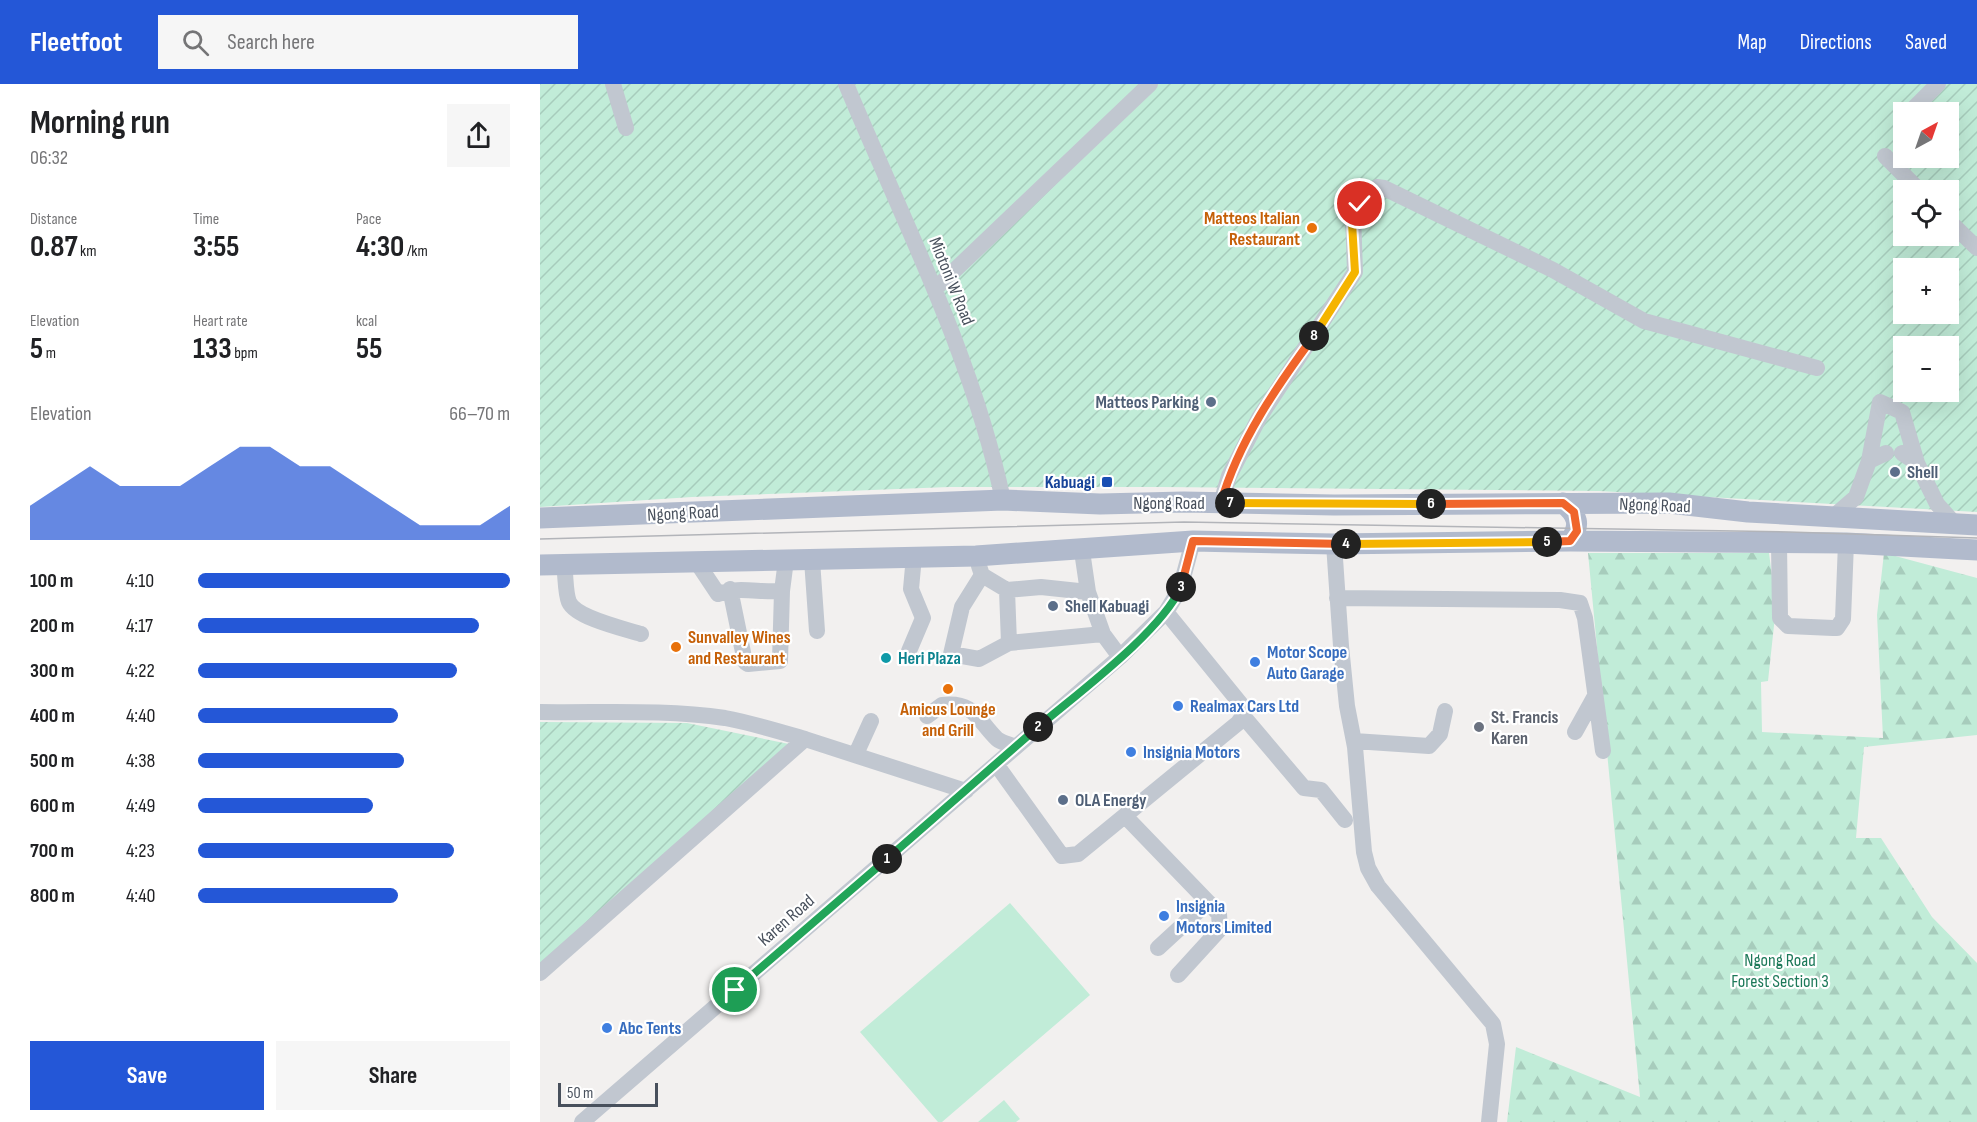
<!DOCTYPE html>
<meta charset="utf-8">
<style>
body{margin:0;font-family:"Sofia Sans Condensed",sans-serif;background:#f6f6f6;color:#202124;height:100vh;display:flex;flex-direction:column;font-size:22px;white-space:nowrap}
*{box-sizing:border-box;margin:0}
p{font-size:20px;color:#757577}
.icon{flex:none;width:33px;height:33px;fill:none;stroke:currentColor;stroke-width:2;stroke-linecap:round;stroke-linejoin:round}
.map{position:relative;flex:1;overflow:hidden}
.panel{display:flex;flex-direction:column;background:#fff;width:540px}
.panel>*{flex:none}
.needle{width:39px;rotate:40deg}
.buttons{position:absolute;left:1353px;top:18px;display:grid;gap:12px}
.buttons a{display:grid;place-items:center;width:66px;height:66px;border-radius:0px;background:#fff;box-shadow:0 6px 24px #0002;font-size:30px}
.scale{position:absolute;left:18px;bottom:15px;width:100px;box-sizing:border-box;padding-left:6px;border:3px solid #48505c;border-top:0;font-size:16px;line-height:21px;white-space:nowrap;color:#48505c;-webkit-text-stroke:4px #fff;paint-order:stroke}
.pin{position:absolute;display:grid;place-items:center;width:51px;height:51px;color:#fff;margin:-26px;border:3px solid #fff;border-radius:50%;box-shadow:0 2px 6px #0007}
.km{position:absolute;width:30px;height:30px;margin:-15px;border-radius:50%;background:#222;color:#fff;font-size:16px;line-height:30px;text-align:center}
.round{display:grid;place-items:center;flex:none;width:63px;height:63px;border-radius:0px;background:#f6f6f6}
.overview{display:flex;align-items:center;justify-content:space-between;height:102px;padding:0 30px}
h1{font-size:33px;font-weight:700;line-height:45px}
.stats{display:grid;grid-template-columns:repeat(3,1fr);gap:9px;height:102px;padding:6px 30px}
.stats div{display:grid;align-content:center}
.stats b{font-size:30px;font-weight:700}
.stats small{font-size:16px;font-weight:400}
.stats p{font-size:16px}
.chart{height:168px;padding:12px 30px}
.chart p{display:flex;justify-content:space-between}
.chart svg{width:100%;height:108px;margin-top:6px;fill:#2457d7;opacity:.7}
.action{display:flex;gap:12px;margin-top:auto;padding:12px 30px}
.action a{flex:1;height:69px;border-radius:0px;background:#2457d7;color:#fff;font-size:24px;font-weight:700;line-height:69px;text-align:center}
.action a+a{background:#f6f6f6;color:#202124}
ul{padding:0 30px;list-style:none;font-size:20px}
li{display:grid;grid-template-columns:96px 72px 1fr;align-items:center;height:45px}
li i{height:15px;border-radius:8px;background:#2457d7}
header{display:flex;align-items:center;gap:36px;box-sizing:border-box;height:84px;padding:0 30px;background:#2457d7;color:#fff}
header strong{font-size:28px}
nav{display:flex;gap:33px;margin-inline-start:auto;font-size:21px}
.search{width:420px;height:54px;background:#f6f6f6;display:flex;align-items:center;gap:15px;box-sizing:border-box;padding:0 21px;border-radius:0px;color:#757577;font-size:22px}
main{display:flex;flex:1;min-height:0}
.map>svg:first-child{display:block}
</style>
<header>
<strong>Fleetfoot</strong>
<div class="search"><svg class="icon" aria-label="search" viewBox="0 0 24 24"><circle cx="10" cy="10" r="6"/><path d="M15 15l6 6"/></svg>Search here</div>
<nav><a>Map</a><a>Directions</a><a>Saved</a></nav>
</header>
<main>
<section class="panel">
<div class="overview"><div><h1>Morning run</h1><p>06:32</p></div><a class="round"><svg class="icon" aria-label="share" viewBox="0 0 24 24"><path d="M12 15V3M7 8l5-5 5 5M5 13v7h14v-7"/></svg></a></div>
<div class="stats">
<div><p>Distance</p><b>0.87<small> km</small></b></div>
<div><p>Time</p><b>3:55</b></div>
<div><p>Pace</p><b>4:30<small> /km</small></b></div>
</div>
<div class="stats">
<div><p>Elevation</p><b>5<small> m</small></b></div>
<div><p>Heart rate</p><b>133<small> bpm</small></b></div>
<div><p>kcal</p><b>55</b></div>
</div>
<div class="chart"><p><span>Elevation</span>66–70 m</p>
<svg viewBox="0 0 160 44" preserveAspectRatio="none"><path d="M0 44V30L10 22L20 14L30 22L40 22L50 22L60 14L70 6L80 6L90 14L100 14L110 22L120 30L130 38L140 38L150 38L160 30V44z"/></svg>
</div>
<ul>
<li><b>100 m</b>4:10<i style="width:100%"></i></li>
<li><b>200 m</b>4:17<i style="width:90%"></i></li>
<li><b>300 m</b>4:22<i style="width:83%"></i></li>
<li><b>400 m</b>4:40<i style="width:64%"></i></li>
<li><b>500 m</b>4:38<i style="width:66%"></i></li>
<li><b>600 m</b>4:49<i style="width:56%"></i></li>
<li><b>700 m</b>4:23<i style="width:82%"></i></li>
<li><b>800 m</b>4:40<i style="width:64%"></i></li>
</ul>
<div class="action"><a>Save</a><a>Share</a></div>
</section>
<div class="map">
<svg width="1437" height="1038" viewBox="0 0 1437 1038">
<defs>
<pattern id="forest-firs" width="22" height="20" patternUnits="userSpaceOnUse" patternTransform="scale(1.5)"><rect width="22" height="20" fill="#c1ecd8"/><path d="M5 1l3.5 6h-7zM16 11l3.5 6h-7z" fill="#a7ccbc"/></pattern>
<pattern id="garden-furrows" width="10" height="10" patternUnits="userSpaceOnUse" patternTransform="scale(1.5)"><rect width="10" height="10" fill="#c1ecd8"/><path d="M-1 1l2-2M0 10L10 0M9 11l2-2" fill="none" stroke="#a7ccbc"/></pattern>
</defs>
<rect width="100%" height="100%" fill="#f2f0ef"/>
<!-- forest -->
<path fill="url(#forest-firs)" d="M1048,469H1229L1236,523L1228,597L1221,598L1222,648L1343,654L1337,531L1344,469L1437,494V651L1324,663L1316,754H1341L1392,833L1437,879V1038H967L976,963L1100,1013Z"/>
<!-- garden -->
<path fill="url(#garden-furrows)" fill-rule="evenodd" d="M0,0H1437V428L1059,407L622,403H409L152,413L0,423ZM1364,28H1408V74H1364ZM1364,106H1408V152H1364ZM1364,184H1408V230H1364ZM1364,262H1408V308H1364Z
M0,638L147,639L249,660L0,880Z"/>
<!-- pitch -->
<path fill="#c1ecd8" d="M470,819L550,911L402,1038H398L320,948Z
M464,1016L480,1035L476,1038H438Z"/>
<g fill="none" stroke-linecap="round" stroke-linejoin="round">
<!-- minor -->
<path stroke="#c1c7d0" stroke-width="16" d="M73,0L86,44
M306,0C363,137 432,270 463,416
M1371,27L1398,0
M1345,72L1379,106
M1408,136L1437,164
M396,204L610,0
M1362,369L1377,379L1397,420L1414,439
M1329,377L1340,318L1362,328L1377,379
M681,419L689,392L719,334L815,188L813,130L837,103L844,104L1013,186L1104,237L1277,284
M1293,433L1316,413L1329,377L1346,369
M1239,459L1240,534L1248,542L1293,544H1297L1303,535L1306,459
M794,460L801,562L807,622L815,663L824,768L828,784L838,802L953,940L957,960L949,1038
M272,476L277,547
M156,477L178,510C198,502 220,509 242,507L246,476
M24,481C26,492 25,508 29,518C36,534 85,545 101,550
M439,482L442,491L467,506L501,503L548,508L542,467
M442,491L422,523L411,570L439,575L469,559L563,550
M190,505L205,578L208,580L240,577L242,507
M467,506L469,559
M548,508L563,550L580,573
M797,514L1020,516L1040,519L1045,534L1063,667
M369,567L383,534L371,505L374,472
M0,628C61,629 124,625 185,634C212,639 238,647 265,655
M387,632L402,621C435,617 438,637 457,655C462,659 469,660 475,663
M703,632L764,704L781,706L805,736
M1035,648L1055,612
M814,657L889,662L900,650L905,627
M316,670L331,637
M456,680L522,772L538,770L698,639L703,632L704,624L626,528
M586,733L668,818L618,864
M0,889L265,655L426,707
M638,891L680,845L679,830L668,818
M42,1038L580,573L626,528L640,505L653,457"/>
<!-- major -->
<path stroke="#b1bacc" stroke-width="21" d="M1023,419C1038,431 1041,441 1030,457
M0,434L463,416L560,420L644,418L794,421L1129,419L1208,428L1437,441
M0,481L436,472L653,457L794,460L1030,457L1306,459L1437,466"/>
<!-- tram -->
<path stroke="#b2b4b9" stroke-width="1.5" d="M0,455L644,438L1249,448L1437,454"/>
</g>
<g fill="none" stroke-linecap="round" stroke-linejoin="round">
<defs>
<path id="split-1" d="M195,906L347,775"/>
<path id="split-2" d="M347,775L498,643"/>
<path id="split-3" d="M498,643C538,609 621,548 641,503"/>
<path id="split-4" d="M641,503L653,457L806,460"/>
<path id="split-5" d="M806,460L1007,458"/>
<path id="split-6" d="M891,420L1023,419L1034,428L1037,447L1030,457L1007,458"/>
<path id="split-7" d="M690,419L891,420"/>
<path id="split-8" d="M690,419H681C698,358 737,302 774,252"/>
<path id="split-9" d="M774,252L815,188L812,139L820,120"/>
</defs>
<!-- split-1 casing -->
<use href="#split-1" stroke="#fff" stroke-width="12"/>
<!-- split-2 casing -->
<use href="#split-2" stroke="#fff" stroke-width="12"/>
<!-- split-3 casing -->
<use href="#split-3" stroke="#fff" stroke-width="12"/>
<!-- split-4 casing -->
<use href="#split-4" stroke="#fff" stroke-width="12"/>
<!-- split-5 casing -->
<use href="#split-5" stroke="#fff" stroke-width="12"/>
<!-- split-6 casing -->
<use href="#split-6" stroke="#fff" stroke-width="12"/>
<!-- split-7 casing -->
<use href="#split-7" stroke="#fff" stroke-width="12"/>
<!-- split-8 casing -->
<use href="#split-8" stroke="#fff" stroke-width="12"/>
<!-- split-9 casing -->
<use href="#split-9" stroke="#fff" stroke-width="12"/>
<!-- split-1 -->
<use href="#split-1" stroke="#22a559" stroke-width="8"/>
<!-- split-2 -->
<use href="#split-2" stroke="#22a559" stroke-width="8"/>
<!-- split-3 -->
<use href="#split-3" stroke="#22a559" stroke-width="8"/>
<!-- split-4 -->
<use href="#split-4" stroke="#f0652b" stroke-width="8"/>
<!-- split-5 -->
<use href="#split-5" stroke="#f5b400" stroke-width="8"/>
<!-- split-6 -->
<use href="#split-6" stroke="#f0652b" stroke-width="8"/>
<!-- split-7 -->
<use href="#split-7" stroke="#f5b400" stroke-width="8"/>
<!-- split-8 -->
<use href="#split-8" stroke="#f0652b" stroke-width="8"/>
<!-- split-9 -->
<use href="#split-9" stroke="#f5b400" stroke-width="8"/>
</g>
<!-- markers -->
<g fill="#e8710a" stroke="#fff" stroke-width="2">
<circle cx="772" cy="144" r="6"/>
<circle cx="136" cy="563" r="6"/>
<circle cx="408" cy="605" r="6"/>
</g>
<g fill="#5c6f8a" stroke="#fff" stroke-width="2">
<circle cx="671" cy="318" r="6"/>
<circle cx="1355" cy="388" r="6"/>
<circle cx="513" cy="522" r="6"/>
<circle cx="523" cy="716" r="6"/>
</g>
<rect fill="#1a4fb4" stroke="#fff" stroke-width="2" x="561" y="392" width="12" height="12" rx="3"/>
<circle fill="#0f9aa8" stroke="#fff" stroke-width="2" cx="346" cy="574" r="6"/>
<g fill="#3f7fe0" stroke="#fff" stroke-width="2">
<circle cx="715" cy="578" r="6"/>
<circle cx="638" cy="622" r="6"/>
<circle cx="591" cy="668" r="6"/>
<circle cx="624" cy="832" r="6"/>
<circle cx="67" cy="944" r="6"/>
</g>
<circle fill="#6b7280" stroke="#fff" stroke-width="2" cx="939" cy="643" r="6"/>
<g text-anchor="middle" stroke-width="4.5" stroke-linejoin="round" paint-order="stroke">
<!-- food labels -->
<g font-size="18" font-weight="bold" fill="#c56008" stroke="#fff" text-anchor="end">
<text x="760" y="140">Matteos Italian<tspan x="760" dy="21">Restaurant</tspan></text>
<text x="148" y="559" text-anchor="start">Sunvalley Wines<tspan x="148" dy="21">and Restaurant</tspan></text>
<text x="408" y="631" text-anchor="middle">Amicus Lounge<tspan x="408" dy="21">and Grill</tspan></text>
</g>
<!-- street labels -->
<g font-size="18" fill="#48505c" stroke="#fff">
<text transform="translate(412 197) rotate(68)" y="6">Miotoni W Road</text>
<text x="629" y="425">Ngong Road</text>
<text transform="translate(1115 421) rotate(2)" y="6">Ngong Road</text>
<text transform="translate(143 429) rotate(-3)" y="6">Ngong Road</text>
<text transform="translate(246 836) rotate(-41)" y="6">Karen Road</text>
</g>
<!-- service labels -->
<g font-size="18" font-weight="bold" fill="#4e5e75" stroke="#fff" text-anchor="start">
<text x="659" y="324" text-anchor="end">Matteos Parking</text>
<text x="1367" y="394">Shell</text>
<text x="525" y="528">Shell Kabuagi</text>
<text x="535" y="722">OLA Energy</text>
</g>
<!-- transit labels -->
<g font-size="18" font-weight="bold" fill="#164399" stroke="#fff" text-anchor="end">
<text x="555" y="404">Kabuagi</text>
</g>
<!-- shop labels -->
<g font-size="18" font-weight="bold" fill="#366cbe" stroke="#fff" text-anchor="start">
<text x="727" y="574">Motor Scope<tspan x="727" dy="21">Auto Garage</tspan></text>
<text x="650" y="628">Realmax Cars Ltd</text>
<text x="603" y="674">Insignia Motors</text>
<text x="636" y="828">Insignia<tspan x="636" dy="21">Motors Limited</tspan></text>
<text x="79" y="950">Abc Tents</text>
</g>
<!-- culture labels -->
<g font-size="18" font-weight="bold" fill="#0d838f" stroke="#fff" text-anchor="start">
<text x="358" y="580">Heri Plaza</text>
</g>
<!-- worship labels -->
<g font-size="18" font-weight="bold" fill="#5b616d" stroke="#fff" text-anchor="start">
<text x="951" y="639">St. Francis<tspan x="951" dy="21">Karen</tspan></text>
</g>
<!-- park labels -->
<g font-size="18" fill="#1d7959" stroke="#fff">
<text x="1240" y="882">Ngong Road<tspan x="1240" dy="21">Forest Section 3</tspan></text>
</g>
</g>
</svg>
<div class="buttons">
<a><svg class="needle" viewBox="-14 -14 28 28"><path d="M0-13l5 13h-10z" fill="#e53935"/><path d="M0 13l5-13h-10z" fill="#757577"/></svg></a>
<a><svg class="icon" aria-label="locate" viewBox="0 0 24 24"><circle cx="12" cy="12" r="6"/><path d="M12 2v4M12 18v4M2 12h4M18 12h4"/></svg></a>
<a>+</a>
<a>−</a>
</div>
<div class="scale">50 m</div>
<div class="pin" style="left:195px;top:906px;background:#1e9e55"><svg class="icon" aria-label="arrive" viewBox="0 0 24 24"><path d="M6 21V4h12l-3 4 3 4H6"/></svg></div>
<div class="pin" style="left:820px;top:120px;background:#d93025"><svg class="icon" aria-label="check" viewBox="0 0 24 24"><path d="M5 12l5 5 9-10"/></svg></div>
<b class="km" style="left:347px;top:775px">1</b>
<b class="km" style="left:498px;top:643px">2</b>
<b class="km" style="left:641px;top:503px">3</b>
<b class="km" style="left:806px;top:460px">4</b>
<b class="km" style="left:1007px;top:458px">5</b>
<b class="km" style="left:891px;top:420px">6</b>
<b class="km" style="left:690px;top:419px">7</b>
<b class="km" style="left:774px;top:252px">8</b>
</div>
</main>
